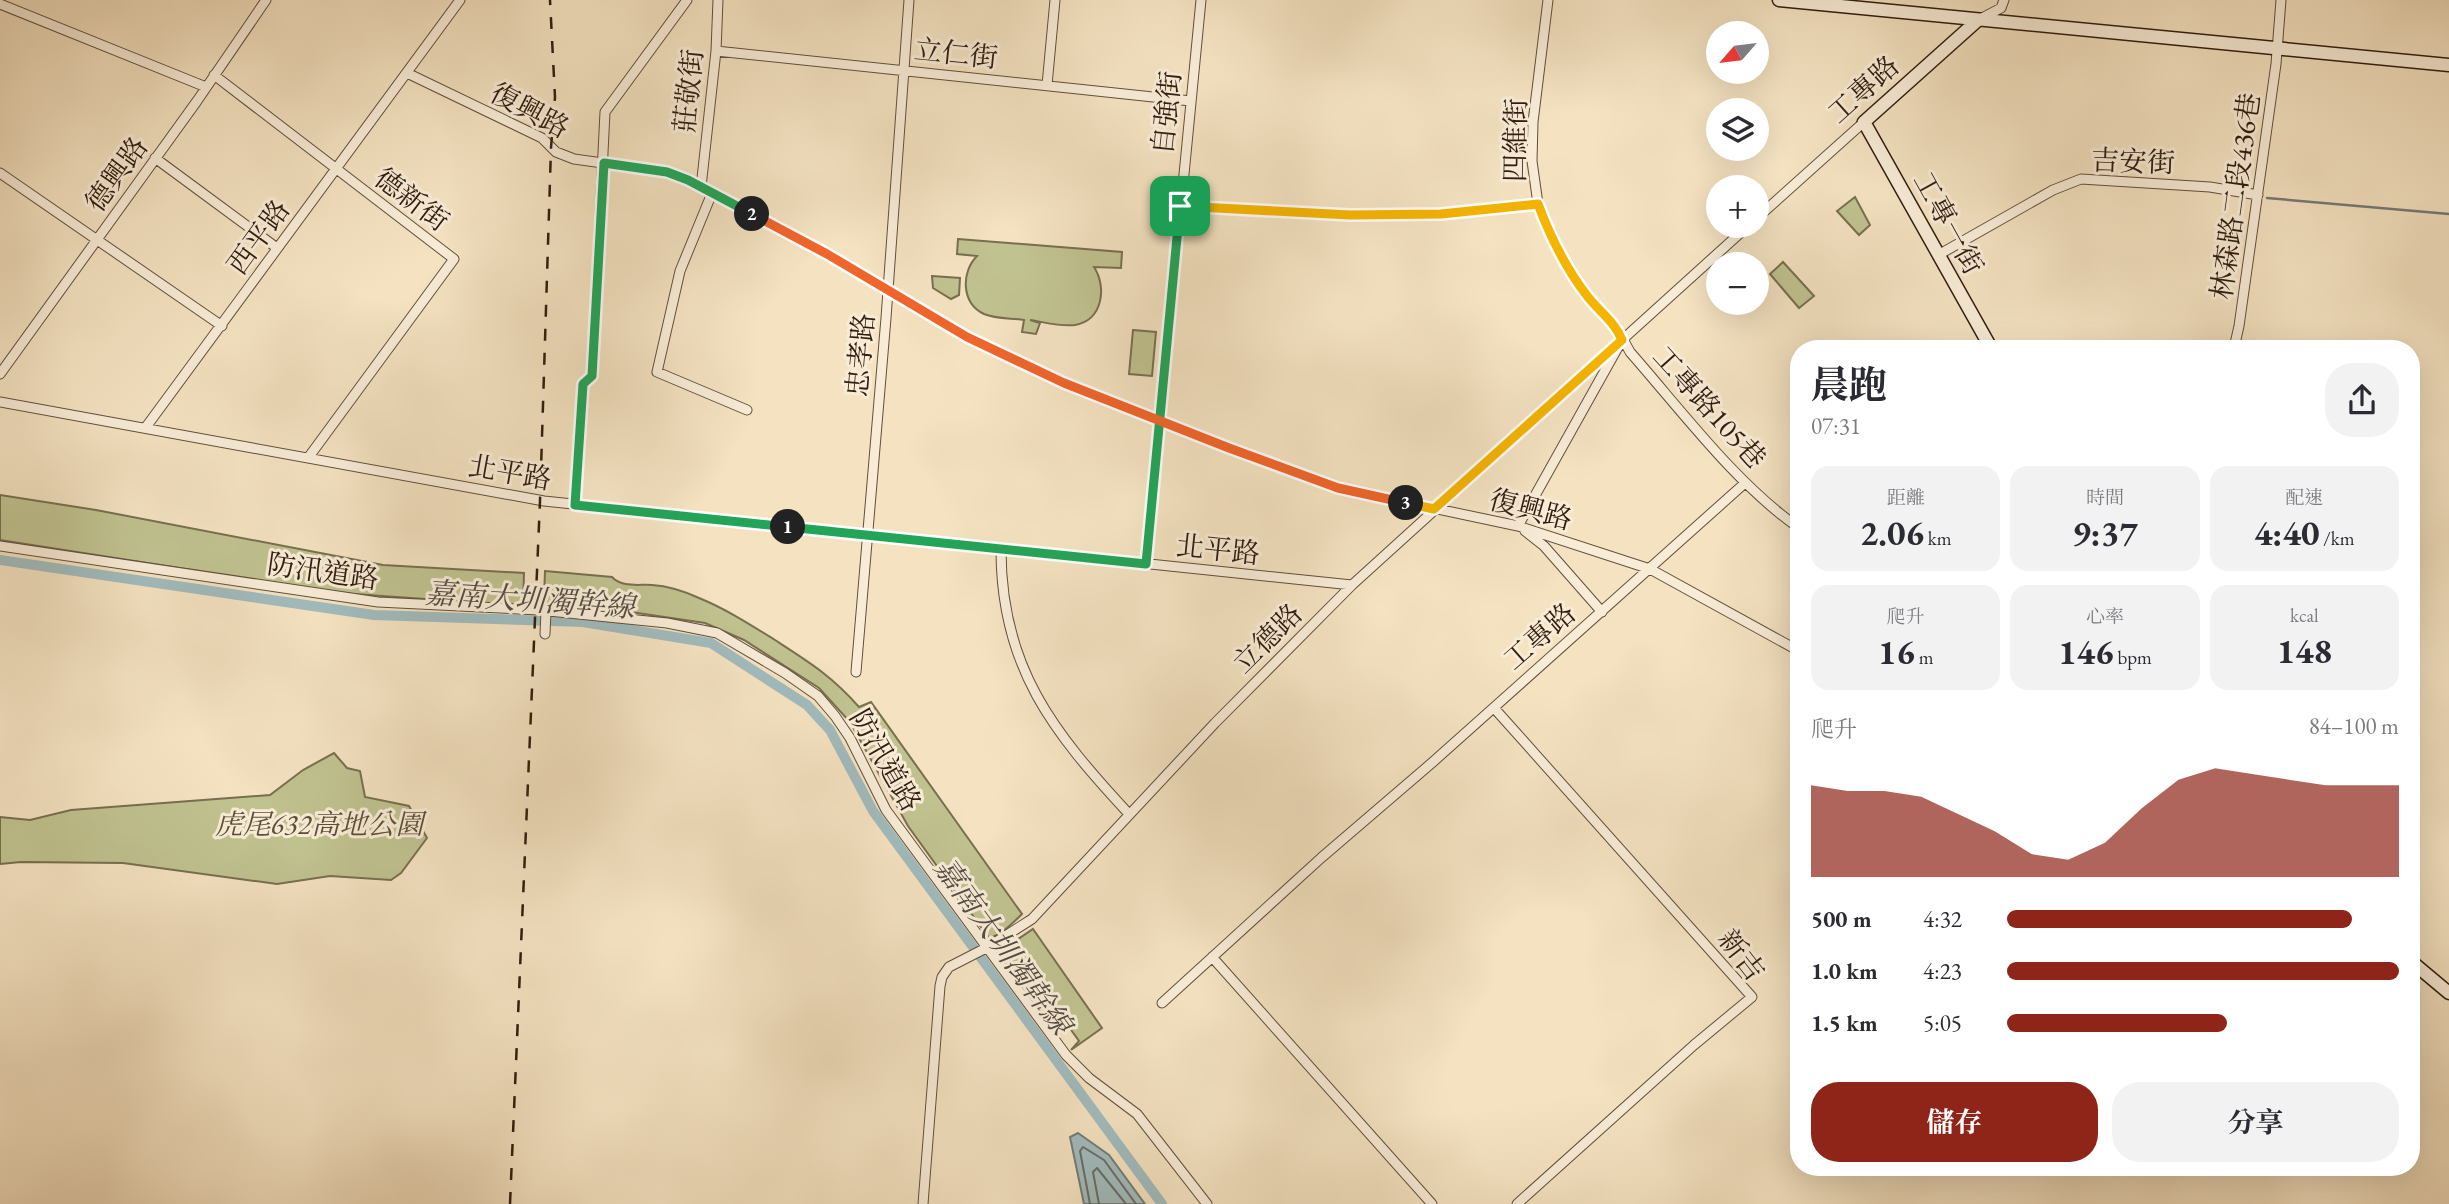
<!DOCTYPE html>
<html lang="zh-TW">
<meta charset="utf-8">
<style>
body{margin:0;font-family:"EB Garamond","Noto Serif TC",serif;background:#f2f2f3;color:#2b2b33;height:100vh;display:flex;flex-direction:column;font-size:26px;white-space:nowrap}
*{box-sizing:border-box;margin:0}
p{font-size:23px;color:#7c7c81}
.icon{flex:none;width:38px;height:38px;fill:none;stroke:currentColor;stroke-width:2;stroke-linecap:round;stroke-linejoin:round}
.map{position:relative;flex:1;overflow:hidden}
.drawer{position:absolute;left:1790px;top:340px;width:630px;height:836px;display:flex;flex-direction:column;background:#fff;border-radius:28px;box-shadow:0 7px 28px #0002}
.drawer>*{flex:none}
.needle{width:46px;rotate:242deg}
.buttons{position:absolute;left:1706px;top:21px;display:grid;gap:14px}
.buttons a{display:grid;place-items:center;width:63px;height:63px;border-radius:50%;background:#fff;box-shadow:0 7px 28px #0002;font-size:35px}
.pin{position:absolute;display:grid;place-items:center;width:60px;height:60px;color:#fff;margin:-30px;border-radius:14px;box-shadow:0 4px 10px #0006}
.km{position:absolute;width:35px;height:35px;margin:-18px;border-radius:50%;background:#222;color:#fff;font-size:19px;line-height:35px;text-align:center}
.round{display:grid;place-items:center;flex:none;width:74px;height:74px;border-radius:28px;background:#f2f2f3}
.overview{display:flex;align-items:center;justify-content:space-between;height:119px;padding:0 21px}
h1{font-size:38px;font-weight:700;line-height:52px}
.stats{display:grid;grid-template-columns:repeat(3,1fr);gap:10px;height:119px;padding:7px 21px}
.stats div{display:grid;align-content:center;border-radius:18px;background:#f2f2f3;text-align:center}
.stats b{font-size:35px;font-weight:700}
.stats small{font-size:19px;font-weight:400}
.stats p{font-size:19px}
.chart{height:196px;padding:14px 21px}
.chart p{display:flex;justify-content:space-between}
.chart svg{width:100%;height:126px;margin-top:7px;fill:#8f2418;opacity:.7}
.action{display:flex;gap:14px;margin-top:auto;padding:14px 21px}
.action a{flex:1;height:80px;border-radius:28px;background:#8f2418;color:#fff;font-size:28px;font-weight:700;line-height:80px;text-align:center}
.action a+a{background:#f2f2f3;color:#2b2b33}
ul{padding:0 21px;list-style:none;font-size:23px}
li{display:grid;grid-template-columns:112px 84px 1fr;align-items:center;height:52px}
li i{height:18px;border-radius:9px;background:#8f2418}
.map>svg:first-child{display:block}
</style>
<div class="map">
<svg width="2449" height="1204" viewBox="0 0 2449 1204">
<rect width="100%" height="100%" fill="#f4e2c1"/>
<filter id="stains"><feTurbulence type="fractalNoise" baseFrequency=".00286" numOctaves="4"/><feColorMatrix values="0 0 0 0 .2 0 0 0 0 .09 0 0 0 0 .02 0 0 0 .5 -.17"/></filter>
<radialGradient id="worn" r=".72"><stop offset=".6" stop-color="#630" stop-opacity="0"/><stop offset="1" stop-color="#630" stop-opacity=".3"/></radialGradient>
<!-- green -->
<path fill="#c0c290" stroke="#786f50" stroke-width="2" d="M1855,197L1870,225L1859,235L1837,211Z
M958,239L1122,252L1121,268L1094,267C1107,287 1103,320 1075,325C1061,327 1044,322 1030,320L1040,323L1036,334L1022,332L1024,320C1011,318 996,319 984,314C961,303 961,272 977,256L957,254Z
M1783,262L1814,296L1799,308L1770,274Z
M932,276L960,278L959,295L951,299L933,288Z
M1133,330L1156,332L1152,376L1129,374Z
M0,495L96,510L383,565L524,573L523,606L340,593L0,540Z
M545,571L612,577C622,588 639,584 652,585C667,586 686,592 699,598C726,609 751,625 775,640C809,662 832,676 859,707L871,702L1022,914C1013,923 1001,935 989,938L908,826L850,722L819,688L744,640L705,623L590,606L548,603L544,598Z
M334,753L347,768L360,771L365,797L409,806L427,838L401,873L391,880L330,876L277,884L123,863L21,862L0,864V817L30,820L71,810L270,795L303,770Z
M1033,929L1102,1028L1071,1050L1079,1041L1051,1002L1039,1008L999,952Z"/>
<!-- water -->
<path fill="#a1bbbd" stroke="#747b77" stroke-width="2" d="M1078,1133L1109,1155L1145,1204H1084L1070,1137Z"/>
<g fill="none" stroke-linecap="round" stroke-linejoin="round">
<!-- shore -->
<path stroke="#696c66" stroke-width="2" d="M1090,1204L1080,1151L1083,1147L1104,1160L1136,1204
M1099,1204L1093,1172L1097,1168L1126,1204"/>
<!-- stream -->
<path stroke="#747b77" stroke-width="2.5" d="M2267,198L2449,214"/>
<!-- canal -->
<path stroke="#a1bbbd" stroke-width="10" d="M0,560L374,615L583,622L711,643L807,705L830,730L873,811L1162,1204"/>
<defs>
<path id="street" d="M1548,0L1533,122L1532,161L1538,204L1566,265L1588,297L1617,328L1630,352C1681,410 1736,484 1799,528
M0,4L206,87
M1980,19L2001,8L2004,0
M716,51L1191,101
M407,73L542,138L556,152L574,159L667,172L689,179L827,254L967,337L1064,383L1229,448L1338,488L1518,526L1650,569L1799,651
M214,75L454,259L308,458
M1047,85L1055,0
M155,158L277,248
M0,173L222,326
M701,187L716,51L718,0
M712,193L680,271L657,372L747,410
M1179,206L1351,215L1441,214L1538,204
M1757,218L1864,122
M1940,254L2053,190L2081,179L2210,187L2258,195
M2234,348L2239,326L2276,64L2281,0
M0,374L197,101L266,0
M0,402L544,501L1352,585
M146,427L460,0
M575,505L583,384L592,376L605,112L687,0
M1518,526L1622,340L1748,226
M1525,531L1544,546L1602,612
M0,546L378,602L539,610L667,623L717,633L785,673L818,696L835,716L850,738L886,810L1066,1055L1089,1078L1137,1114L1207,1204
M1001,550C1001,667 1053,732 1129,814
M1146,564L1201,0
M545,634L546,611
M856,672L886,318L909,0
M1494,708L1752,997L1694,1045L1517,1204
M1212,957L1432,1204
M1162,1003L1321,858L1434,761L1745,483
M923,1204L940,986L942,977L949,967L988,947L1032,919L1215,723L1352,585L1622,340"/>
<path id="secondary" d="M1779,0L2449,65
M1978,20L1864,122L1991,348
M2412,962L2449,993"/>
</defs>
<!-- street casing -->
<use href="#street" stroke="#624e3c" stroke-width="11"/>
<!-- secondary casing -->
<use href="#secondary" stroke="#311c0f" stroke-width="15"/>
<!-- street -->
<use href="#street" stroke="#f8ecd7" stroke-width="9"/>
<!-- secondary -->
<use href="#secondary" stroke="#f8ecd7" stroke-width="12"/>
<!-- rail -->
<path stroke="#311c0f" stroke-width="2.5" stroke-dasharray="12 12" stroke-linecap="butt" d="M510,1204L540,501L551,148L555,97L550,0"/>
</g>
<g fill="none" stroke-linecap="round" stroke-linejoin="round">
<defs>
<path id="split-1" d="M788,527L1146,564L1180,206"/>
<path id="split-2" d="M752,214L688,180L667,172L604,163L592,376L583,384L575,505L788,527"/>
<path id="split-3" d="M752,214L827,254L967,337L1064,383L1229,448L1338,488L1406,503"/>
<path id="split-4" d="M1180,206L1350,215L1441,214L1538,204C1550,236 1566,269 1588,297C1600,312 1615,322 1622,340L1434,509L1406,503"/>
</defs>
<!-- split-1 casing -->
<use href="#split-1" stroke="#fff" stroke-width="14"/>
<!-- split-2 casing -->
<use href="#split-2" stroke="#fff" stroke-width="14"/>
<!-- split-3 casing -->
<use href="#split-3" stroke="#fff" stroke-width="14"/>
<!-- split-4 casing -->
<use href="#split-4" stroke="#fff" stroke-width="14"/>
<!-- split-1 -->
<use href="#split-1" stroke="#22a559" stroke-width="9"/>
<!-- split-2 -->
<use href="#split-2" stroke="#22a559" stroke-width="9"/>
<!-- split-3 -->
<use href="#split-3" stroke="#f0652b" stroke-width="9"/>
<!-- split-4 -->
<use href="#split-4" stroke="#f5b400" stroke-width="9"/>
</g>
<g text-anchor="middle" stroke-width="6" stroke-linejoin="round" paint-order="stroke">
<!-- street labels -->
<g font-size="28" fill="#311c0f" stroke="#f8ecd7">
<text transform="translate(956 53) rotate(6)" y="10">立仁街</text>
<text transform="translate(1863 89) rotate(-42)" y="10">工專路</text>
<text transform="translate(688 91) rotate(-84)" y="10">莊敬街</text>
<text transform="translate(530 110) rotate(28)" y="10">復興路</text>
<text transform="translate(1166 113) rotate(-84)" y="10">自強街</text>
<text transform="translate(1515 140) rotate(-89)" y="10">四維街</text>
<text transform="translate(2133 161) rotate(2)" y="10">吉安街</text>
<text transform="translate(116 174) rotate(-54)" y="10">德興路</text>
<text transform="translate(2235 196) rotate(-82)" y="10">林森路二段436巷</text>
<text transform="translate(412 199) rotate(37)" y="10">德新街</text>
<text transform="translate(1949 223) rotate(61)" y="10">工專一街</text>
<text transform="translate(258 237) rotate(-54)" y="10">西平路</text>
<text transform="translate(860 355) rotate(-85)" y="10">忠孝路</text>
<text transform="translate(1710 407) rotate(48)" y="10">工專路105巷</text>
<text transform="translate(510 472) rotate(10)" y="10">北平路</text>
<text transform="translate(1531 509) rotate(15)" y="10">復興路</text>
<text transform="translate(1218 549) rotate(6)" y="10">北平路</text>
<text transform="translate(323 571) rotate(8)" y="10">防汛道路</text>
<text transform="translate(1539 636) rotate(-41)" y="10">工專路</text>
<text transform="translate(1267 638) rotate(-45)" y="10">立德路</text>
<text transform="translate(886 760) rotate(60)" y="10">防汛道路</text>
<text transform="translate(1742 955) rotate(52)" y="10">新吉</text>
</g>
<!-- park labels -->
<g font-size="28" font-style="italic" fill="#5c4e36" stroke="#f8ecd7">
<text x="319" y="834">虎尾632高地公園</text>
</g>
<!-- water labels -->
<g font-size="30" font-style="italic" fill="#534c43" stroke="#f8ecd7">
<text transform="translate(530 600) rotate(4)" y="10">嘉南大圳濁幹線</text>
<text transform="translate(1003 946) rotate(54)" y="10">嘉南大圳濁幹線</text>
</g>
</g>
<rect width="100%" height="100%" filter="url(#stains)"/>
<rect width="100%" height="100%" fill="url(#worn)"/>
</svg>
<div class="buttons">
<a><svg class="needle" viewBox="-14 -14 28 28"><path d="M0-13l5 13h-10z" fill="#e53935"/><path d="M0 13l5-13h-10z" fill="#7c7c81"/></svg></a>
<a><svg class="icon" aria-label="layers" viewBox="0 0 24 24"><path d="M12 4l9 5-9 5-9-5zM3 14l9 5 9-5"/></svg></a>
<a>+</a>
<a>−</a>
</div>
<div class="pin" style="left:1180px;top:206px;background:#1e9e55"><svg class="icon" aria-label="arrive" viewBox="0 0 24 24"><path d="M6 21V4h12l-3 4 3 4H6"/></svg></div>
<b class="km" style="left:788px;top:527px">1</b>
<b class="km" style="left:752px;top:214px">2</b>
<b class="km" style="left:1406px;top:503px">3</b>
<section class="drawer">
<div class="overview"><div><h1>晨跑</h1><p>07:31</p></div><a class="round"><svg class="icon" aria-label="share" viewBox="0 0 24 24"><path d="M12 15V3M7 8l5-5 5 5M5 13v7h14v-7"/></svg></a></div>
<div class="stats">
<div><p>距離</p><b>2.06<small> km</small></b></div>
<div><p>時間</p><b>9:37</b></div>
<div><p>配速</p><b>4:40<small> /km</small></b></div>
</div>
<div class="stats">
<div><p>爬升</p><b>16<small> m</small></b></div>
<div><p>心率</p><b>146<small> bpm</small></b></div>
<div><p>kcal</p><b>148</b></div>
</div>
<div class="chart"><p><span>爬升</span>84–100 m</p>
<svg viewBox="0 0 160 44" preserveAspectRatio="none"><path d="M0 44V12L10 14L20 14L30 16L40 22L50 28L60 36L70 38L80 32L90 20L100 10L110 6L120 8L130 10L140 12L150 12L160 12V44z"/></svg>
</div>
<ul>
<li><b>500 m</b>4:32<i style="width:88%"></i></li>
<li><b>1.0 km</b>4:23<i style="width:100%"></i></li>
<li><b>1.5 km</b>5:05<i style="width:56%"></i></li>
</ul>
<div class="action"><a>儲存</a><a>分享</a></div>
</section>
</div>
